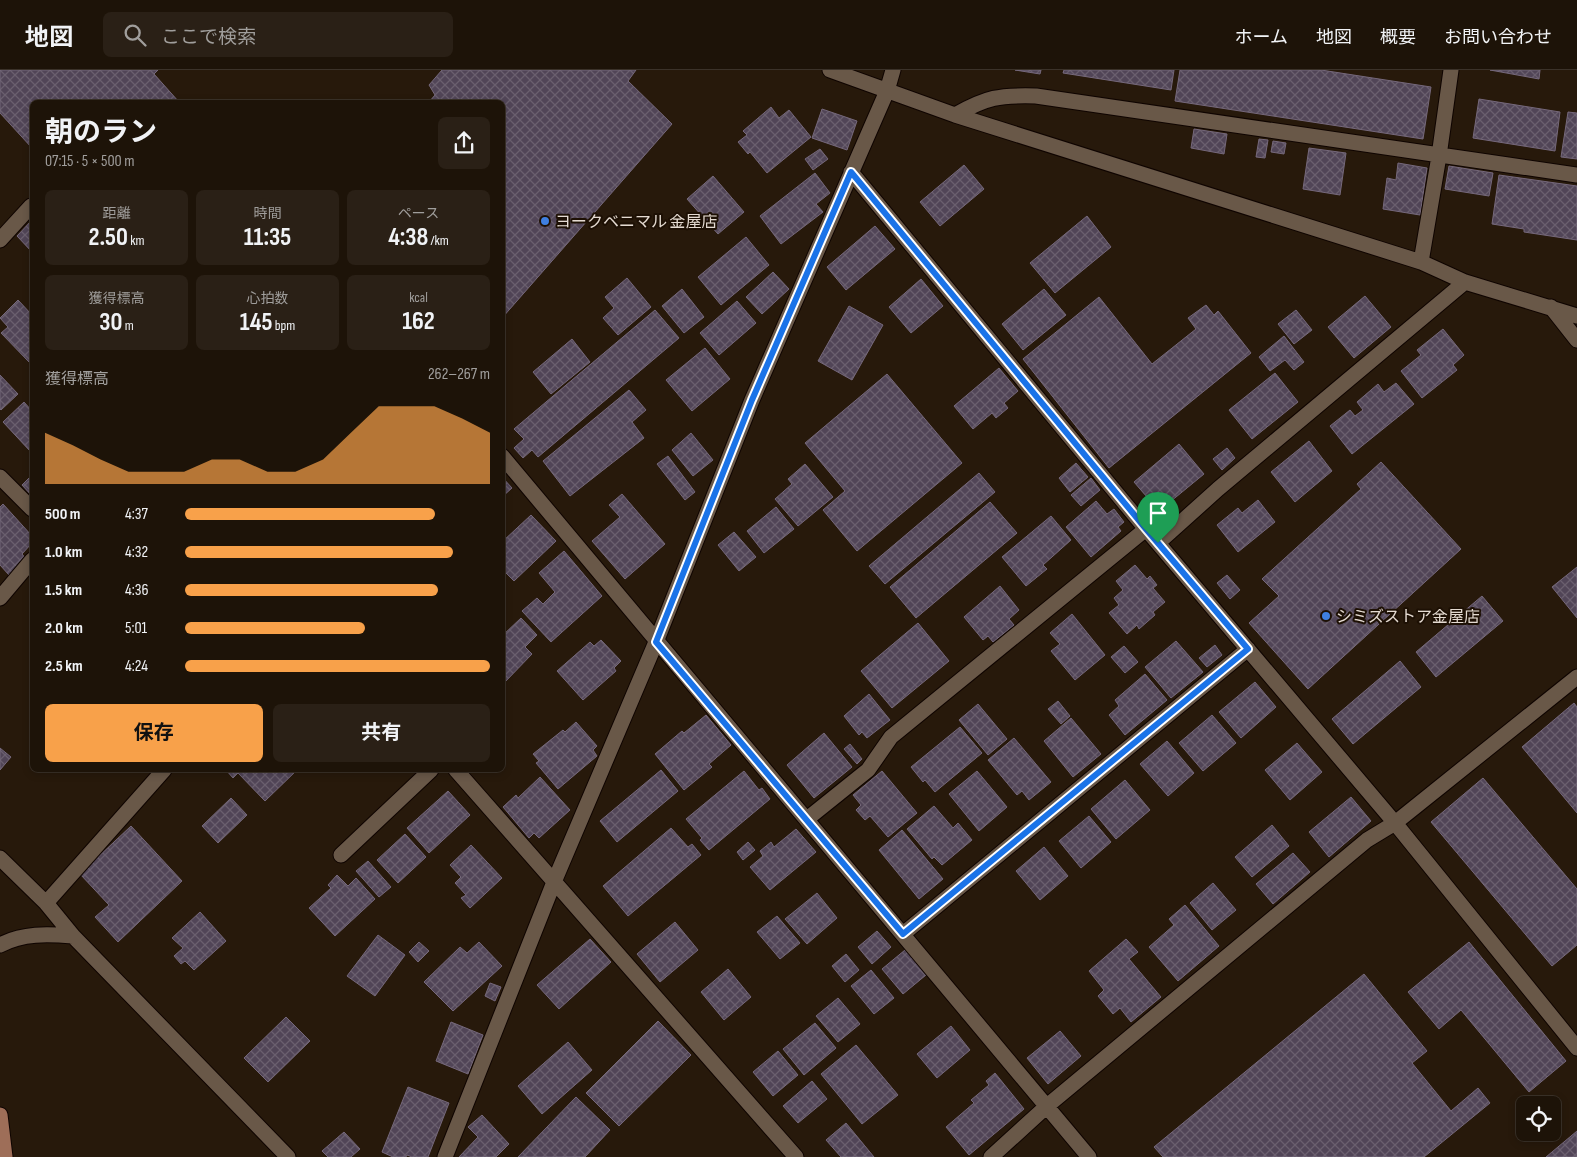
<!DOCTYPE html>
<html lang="ja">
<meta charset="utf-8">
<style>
body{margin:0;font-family:"Sofia Sans Condensed","Noto Sans JP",sans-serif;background:#2a2016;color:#f1f3f6;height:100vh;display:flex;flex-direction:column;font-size:19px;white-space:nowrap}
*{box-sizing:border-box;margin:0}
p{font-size:16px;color:#a09e9c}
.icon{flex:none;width:28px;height:28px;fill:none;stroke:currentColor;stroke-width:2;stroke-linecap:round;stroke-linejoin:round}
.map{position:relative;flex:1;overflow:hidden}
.side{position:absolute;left:30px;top:30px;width:475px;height:672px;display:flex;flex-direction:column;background:#1d1308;border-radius:8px;box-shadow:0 2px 8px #0003,0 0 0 1px #3b3229}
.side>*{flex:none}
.fabs{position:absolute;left:1516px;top:1026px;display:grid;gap:10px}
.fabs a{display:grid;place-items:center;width:45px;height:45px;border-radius:8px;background:#1d1308;box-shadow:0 2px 8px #0003,0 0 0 1px #3b3229;font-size:25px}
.pin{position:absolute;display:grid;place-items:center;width:42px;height:42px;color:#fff;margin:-51px -21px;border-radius:50% 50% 50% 0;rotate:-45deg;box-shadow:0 0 5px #0007}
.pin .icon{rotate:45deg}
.round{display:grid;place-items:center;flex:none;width:52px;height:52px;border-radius:8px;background:#2a2016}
.head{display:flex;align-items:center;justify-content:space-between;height:85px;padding:0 15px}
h1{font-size:28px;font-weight:700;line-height:38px}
.stats{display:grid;grid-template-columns:repeat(3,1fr);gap:8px;height:85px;padding:5px 15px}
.stats div{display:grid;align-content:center;border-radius:8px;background:#2a2016;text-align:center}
.stats b{font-size:25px;font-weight:700}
.stats small{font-size:14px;font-weight:400}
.stats p{font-size:14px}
.chart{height:140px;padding:10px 15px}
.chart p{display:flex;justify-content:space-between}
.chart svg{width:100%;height:90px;margin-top:5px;fill:#f8a14a;opacity:.7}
.primary-button{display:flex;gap:10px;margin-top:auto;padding:10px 15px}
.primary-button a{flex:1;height:58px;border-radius:8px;background:#f8a14a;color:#111;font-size:20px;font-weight:700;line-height:58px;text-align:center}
.primary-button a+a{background:#2a2016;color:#f1f3f6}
ul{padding:0 15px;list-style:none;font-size:16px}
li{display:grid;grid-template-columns:80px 60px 1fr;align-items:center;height:38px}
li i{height:12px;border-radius:6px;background:#f8a14a}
header{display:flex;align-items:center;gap:30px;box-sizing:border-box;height:70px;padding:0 25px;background:#1d1308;border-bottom:1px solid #3b3229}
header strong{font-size:24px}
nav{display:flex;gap:28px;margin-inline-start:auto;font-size:18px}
.search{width:350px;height:45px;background:#2a2016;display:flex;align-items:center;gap:12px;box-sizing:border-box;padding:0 18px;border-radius:8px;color:#a09e9c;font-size:19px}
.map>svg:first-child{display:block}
</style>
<header>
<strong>地図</strong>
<div class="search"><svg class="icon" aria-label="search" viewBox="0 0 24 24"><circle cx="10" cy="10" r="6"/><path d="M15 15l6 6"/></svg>ここで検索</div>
<nav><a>ホーム</a><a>地図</a><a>概要</a><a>お問い合わせ</a></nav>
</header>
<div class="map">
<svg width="1577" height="1087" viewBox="0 0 1577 1087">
<defs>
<pattern id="building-cross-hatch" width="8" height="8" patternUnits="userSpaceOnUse" patternTransform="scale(1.25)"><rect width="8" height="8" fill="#514557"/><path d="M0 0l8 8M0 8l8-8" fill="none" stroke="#6a5f6e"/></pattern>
</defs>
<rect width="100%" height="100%" fill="#27190b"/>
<!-- building -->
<path fill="url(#building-cross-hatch)" stroke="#75687b" d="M0,0H158L154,4L179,32H32V78L0,43Z
M442,0H636L628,11L672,54L502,248V32H429L435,25L429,15Z
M1015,0H1041L1040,4Z
M1064,0H1174L1171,20L1063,3Z
M1180,0H1321L1431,17L1423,69L1175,31Z
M1490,0H1540L1539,9Z
M1479,29L1560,42L1555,81L1473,68Z
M771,37L779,48L789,40L811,67L767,103L750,82L748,84L738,72L747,65L743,61Z
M822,39L857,51L847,80L812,68Z
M1568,42L1577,43V89L1561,87Z
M1194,59L1227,64L1224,84L1191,78Z
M1259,69L1268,70L1265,88L1256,87Z
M1273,71L1286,73L1284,84L1271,82Z
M1309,78L1346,83L1340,125L1303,119Z
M820,79L828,89L813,100L805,89Z
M1398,93L1427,98L1420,145L1383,139L1387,108L1396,110Z
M964,95L984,119L940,156L920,132Z
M1449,96L1493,103L1489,126L1445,119Z
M815,103L830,123L816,134L823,142L781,174L760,146Z
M1499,105L1577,116V170L1524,162V159L1492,154Z
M713,106L744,142L718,164L687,129Z
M1087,146L1111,177L1055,223L1030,193Z
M32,150V182L17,166Z
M875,156L895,179L846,220L827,197Z
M746,167L769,195L721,235L698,207Z
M773,202L789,219L762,244L746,227Z
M627,208L651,237L618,265L603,248L614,238L605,227Z
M921,209L943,236L911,263L889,237Z
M682,219L704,247L684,263L662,236Z
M1044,219L1066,245L1023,280L1002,254Z
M1365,226L1391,257L1354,288L1328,257Z
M1099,227L1152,294L1196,259L1188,248L1206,235L1214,245L1218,241L1251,283L1109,398L1023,289Z
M18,230L32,245V289L29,292L1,263L8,257L0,248Z
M737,231L756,253L719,285L700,263Z
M849,236L883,255L852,310L818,291Z
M655,240L679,268L538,387L532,380L523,388L514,378L524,369L514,359Z
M1296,240L1312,260L1294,274L1278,254Z
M1443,259L1464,285L1453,295L1457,300L1422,328L1401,301L1421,285L1417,280Z
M1284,266L1304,292L1294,300L1285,290L1270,301L1259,287Z
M572,269L590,292L551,324L533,302Z
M705,278L730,309L692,341L666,310Z
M999,298L1018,321L1004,333L1008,338L996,348L992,343L973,359L954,336Z
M1275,303L1298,332L1252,369L1229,340Z
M887,304L962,393L857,481L823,440L845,421L805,373Z
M0,305L18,324L1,340L0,339Z
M1396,313L1414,334L1352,384L1330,356L1350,340L1355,346L1363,340L1357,332L1378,314L1384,322Z
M629,320L646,340L632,352L644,368L570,426L543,391Z
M24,332L32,341V379L30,381L3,352Z
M691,363L713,390L693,406L672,380Z
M1309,371L1332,401L1295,432L1271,402Z
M1179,374L1204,404L1159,441L1134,412Z
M1227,378L1235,388L1222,400L1213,389Z
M668,386L695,422L685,430L657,394Z
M1381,392L1461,479L1308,619L1249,553L1279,526L1262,509L1361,419L1357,414Z
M1076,393L1088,407L1070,422L1059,408Z
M805,394L833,427L798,456L775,429L792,414L788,409Z
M979,403L995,422L885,514L869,496Z
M32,405V426L22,415Z
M502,407L512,418L502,427Z
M1091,408L1100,420L1081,436L1071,425Z
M622,424L665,474L625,509L592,471L620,447L609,435Z
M1258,430L1275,452L1238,482L1217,455L1238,438L1242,443Z
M1096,431L1107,444L1114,439L1124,452L1118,457L1121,461L1091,487L1066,457Z
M990,432L1017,463L916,548L890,517Z
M3,434L32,466V473L22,484L26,489L9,505L0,495V437Z
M776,437L794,459L764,483L747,461Z
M531,445L556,471L514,511L502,499V472Z
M1051,446L1071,470L1043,495L1047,499L1026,516L1002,487Z
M734,462L756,487L739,501L718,475Z
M564,481L602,526L551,572L522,541L537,528L543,534L555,522L539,503Z
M1135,495L1147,509L1150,506L1157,515L1153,518L1165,532L1153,542L1155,545L1139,559L1137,555L1127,564L1109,543L1119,535L1114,528L1123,520L1116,511Z
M1577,497V548L1552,517Z
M1227,505L1240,520L1230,529L1217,513Z
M1000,516L1019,540L1009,549L1014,555L993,572L988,566L983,570L964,547Z
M1482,526L1503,551L1436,607L1416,582Z
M1072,544L1105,585L1075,610L1051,581L1060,574L1050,563Z
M521,548L537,565L525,577L532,584L504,613L502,611V572L505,570L502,566Z
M918,553L949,591L892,638L861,601Z
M601,570L621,591L614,598L616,601L583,630L557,601L590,572L594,576Z
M1176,571L1203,602L1171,628L1145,597Z
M1215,575L1222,585L1207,597L1199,588Z
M1124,576L1138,592L1125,603L1111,587Z
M1400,591L1421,617L1353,674L1332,649Z
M1145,604L1167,630L1125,665L1109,645L1119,636L1115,630Z
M1255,612L1276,637L1241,668L1219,642Z
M869,624L890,650L867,668L862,662L859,665L844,646Z
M1058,631L1070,646L1061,654L1048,639Z
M1574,633L1577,637V743L1522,677Z
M978,634L1007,669L988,685L959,650Z
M706,645L731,675L709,694L712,697L684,720L655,684L682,661L684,663Z
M1212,645L1236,673L1203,701L1179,673Z
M1071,648L1101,684L1073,707L1044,671Z
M576,652L597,676L593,680L597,686L558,719L536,693L539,691L533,684L563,660L565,662Z
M960,657L982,683L935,722L925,710L923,712L911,697Z
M824,663L852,697L814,728L787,695Z
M1014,668L1051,712L1029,730L1022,721L1017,725L988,690Z
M1167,671L1194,703L1168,726L1140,694Z
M1297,673L1322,702L1290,730L1265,700Z
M850,674L862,689L857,694L844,679Z
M0,678L11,687L0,700Z
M226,700H297L265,731L238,703L233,708Z
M661,700L678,721L617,772L600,751Z
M744,701L759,720L762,718L770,729L709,780L700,770L702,768L686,749Z
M882,701L917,743L888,767L870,746L865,750L856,740L861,735L853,725Z
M977,701L1007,737L979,761L949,724Z
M540,707L570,740L539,768L534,763L529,768L503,737L516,725L518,728Z
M1483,708L1577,819V875L1552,896L1431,752Z
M1125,710L1150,740L1116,769L1091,739Z
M448,721L470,745L429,783L407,758Z
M1351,727L1371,751L1329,787L1309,762Z
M231,728L247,745L218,773L202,756Z
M934,736L953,758L958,753L972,770L942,795L934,787L932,789L907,759Z
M1089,746L1111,772L1081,798L1059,771Z
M1272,755L1289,776L1252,807L1235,787Z
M131,756L182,811L118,872L95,847L109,835L80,804Z
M671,758L688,777L692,774L701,785L628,846L603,816Z
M796,759L816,782L770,820L750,797L763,786L760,781L771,772L774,777Z
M902,760L943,809L919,829L879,780Z
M405,764L426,787L398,813L377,790Z
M748,772L755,780L743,790L737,782Z
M471,775L502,808L470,838L461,828L466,825L455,813L461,807L450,795Z
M1044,777L1068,806L1040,830L1016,801Z
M1293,783L1310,802L1273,834L1256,814Z
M368,791L391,817L379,827L356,801Z
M337,805L348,816L356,808L375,829L335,866L309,838L331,818L328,815Z
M1213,813L1236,840L1212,860L1190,833Z
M817,823L837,848L807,874L785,849Z
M1185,835L1219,876L1178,911L1149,877L1174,855L1169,849Z
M200,842L226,871L194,900L185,891L181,894L174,886L183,878L172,868Z
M777,846L800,873L780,889L757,862Z
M675,852L698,880L660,912L637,884Z
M877,861L891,877L872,894L858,877Z
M378,865L405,885L375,926L347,906Z
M590,869L611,892L559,939L537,915Z
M1126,869L1138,882L1129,889L1161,927L1131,952L1120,938L1113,944L1098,926L1104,920L1089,901Z
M419,872L429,881L418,892L409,882Z
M479,872L502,896L453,941L424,912L460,877L467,883Z
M1469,872L1566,991L1529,1022L1461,940L1439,959L1408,922Z
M905,880L926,905L903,924L882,899Z
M846,884L859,900L845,912L832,896Z
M728,899L751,927L724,950L701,922Z
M871,900L894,928L874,944L851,916Z
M1364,904L1427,981L1412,993L1451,1041L1478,1018L1490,1033L1424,1087H1163L1154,1077Z
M490,913L501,917L495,931L485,926Z
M838,928L860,954L838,972L816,946Z
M286,947L310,971L268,1012L244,988Z
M658,951L691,985L619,1056L586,1023Z
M451,952L483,965L468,1004L436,991Z
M815,953L836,978L804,1005L783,979Z
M951,956L970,980L937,1008L917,984Z
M1060,961L1081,986L1048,1014L1027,988Z
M568,972L592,1000L542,1044L518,1016Z
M856,975L898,1025L862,1054L821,1004Z
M778,981L798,1005L773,1026L753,1002Z
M995,1003L1024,1039L969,1085L946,1057L974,1033L971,1030L989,1015L986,1011Z
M812,1011L827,1029L798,1053L783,1036Z
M408,1017L449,1033L428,1087H412L407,1085L406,1087H393L382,1082Z
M576,1027L610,1060L585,1087H518Z
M482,1045L509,1074L496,1087H459L478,1067L468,1057Z
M846,1053L874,1087H841L826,1070Z
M1577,1061V1087H1546Z
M344,1062L360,1079L351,1087H328L322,1081Z"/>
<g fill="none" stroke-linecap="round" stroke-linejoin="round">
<defs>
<path id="minor" d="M830,0L955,45L1421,192L1465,212L1577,246
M955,45C987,27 999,25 1036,26L1577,105
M851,102L1146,459L1395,753L1577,978
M0,170L31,136
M1421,192L1439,86L1451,0
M1551,237L1577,270
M502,386L1089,1087
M0,407L32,439
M1158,473L1218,419L1465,212
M0,528L32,490
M456,700L796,1087
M807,749L868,700L891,667L1146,459
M341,785L431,700
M0,788L46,833L73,866L288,1087
M46,833L164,700
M903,864L1248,579
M0,875C23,863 47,864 73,866
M445,1087L554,812L656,572L752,330L887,21L893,0
M991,1087L1047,1036L1367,770L1395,753L1577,607"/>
<path id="major" d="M0,1045L5,1087"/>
</defs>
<!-- minor casing -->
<use href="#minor" stroke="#0f0400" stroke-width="17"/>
<!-- major casing -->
<use href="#major" stroke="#0f0400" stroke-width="17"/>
<!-- minor -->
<use href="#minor" stroke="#695848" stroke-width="15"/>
<!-- major -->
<use href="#major" stroke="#9e6e58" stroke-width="15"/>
</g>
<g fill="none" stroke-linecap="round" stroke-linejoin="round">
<defs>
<path id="route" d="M851,102L1146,459L1248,579L903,864L656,572L752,330Z"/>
</defs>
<!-- route casing -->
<use href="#route" stroke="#fff" stroke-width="10"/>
<!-- route -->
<use href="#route" stroke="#1a73e8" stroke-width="6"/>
</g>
<!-- markers -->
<g fill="#3f7fe0" stroke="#1d1004" stroke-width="2">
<circle cx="545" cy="151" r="5"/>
<circle cx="1326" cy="546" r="5"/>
</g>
<g text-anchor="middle" stroke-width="4" stroke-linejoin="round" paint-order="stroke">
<!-- poi labels -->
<g font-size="16" fill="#e4dad1" stroke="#1d1004" text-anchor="start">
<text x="555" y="157">ヨークベニマル 金屋店</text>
<text x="1336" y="552">シミズストア金屋店</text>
</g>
</g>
</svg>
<div class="fabs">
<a><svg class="icon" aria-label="locate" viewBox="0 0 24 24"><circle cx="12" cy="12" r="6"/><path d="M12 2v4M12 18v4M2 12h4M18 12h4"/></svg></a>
</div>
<div class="pin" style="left:1158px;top:473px;background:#1e9e55"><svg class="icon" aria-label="arrive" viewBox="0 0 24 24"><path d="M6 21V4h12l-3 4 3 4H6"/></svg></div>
<section class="side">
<div class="head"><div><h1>朝のラン</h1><p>07:15 · 5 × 500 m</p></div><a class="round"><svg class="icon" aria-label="share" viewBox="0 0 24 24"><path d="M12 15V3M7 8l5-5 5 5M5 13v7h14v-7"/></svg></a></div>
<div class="stats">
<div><p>距離</p><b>2.50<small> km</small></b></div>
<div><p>時間</p><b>11:35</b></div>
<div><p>ペース</p><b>4:38<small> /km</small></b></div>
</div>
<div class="stats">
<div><p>獲得標高</p><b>30<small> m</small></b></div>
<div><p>心拍数</p><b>145<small> bpm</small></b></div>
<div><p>kcal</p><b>162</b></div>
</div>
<div class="chart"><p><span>獲得標高</span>262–267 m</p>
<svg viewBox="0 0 160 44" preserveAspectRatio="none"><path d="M0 44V19L10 25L20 32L30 38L40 38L50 38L60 32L70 32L80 38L90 38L100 32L110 19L120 6L130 6L140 6L150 12L160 19V44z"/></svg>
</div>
<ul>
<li><b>500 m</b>4:37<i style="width:82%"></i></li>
<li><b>1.0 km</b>4:32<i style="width:88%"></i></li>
<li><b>1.5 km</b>4:36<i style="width:83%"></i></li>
<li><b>2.0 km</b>5:01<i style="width:59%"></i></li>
<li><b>2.5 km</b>4:24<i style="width:100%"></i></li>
</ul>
<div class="primary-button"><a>保存</a><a>共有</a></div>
</section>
</div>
